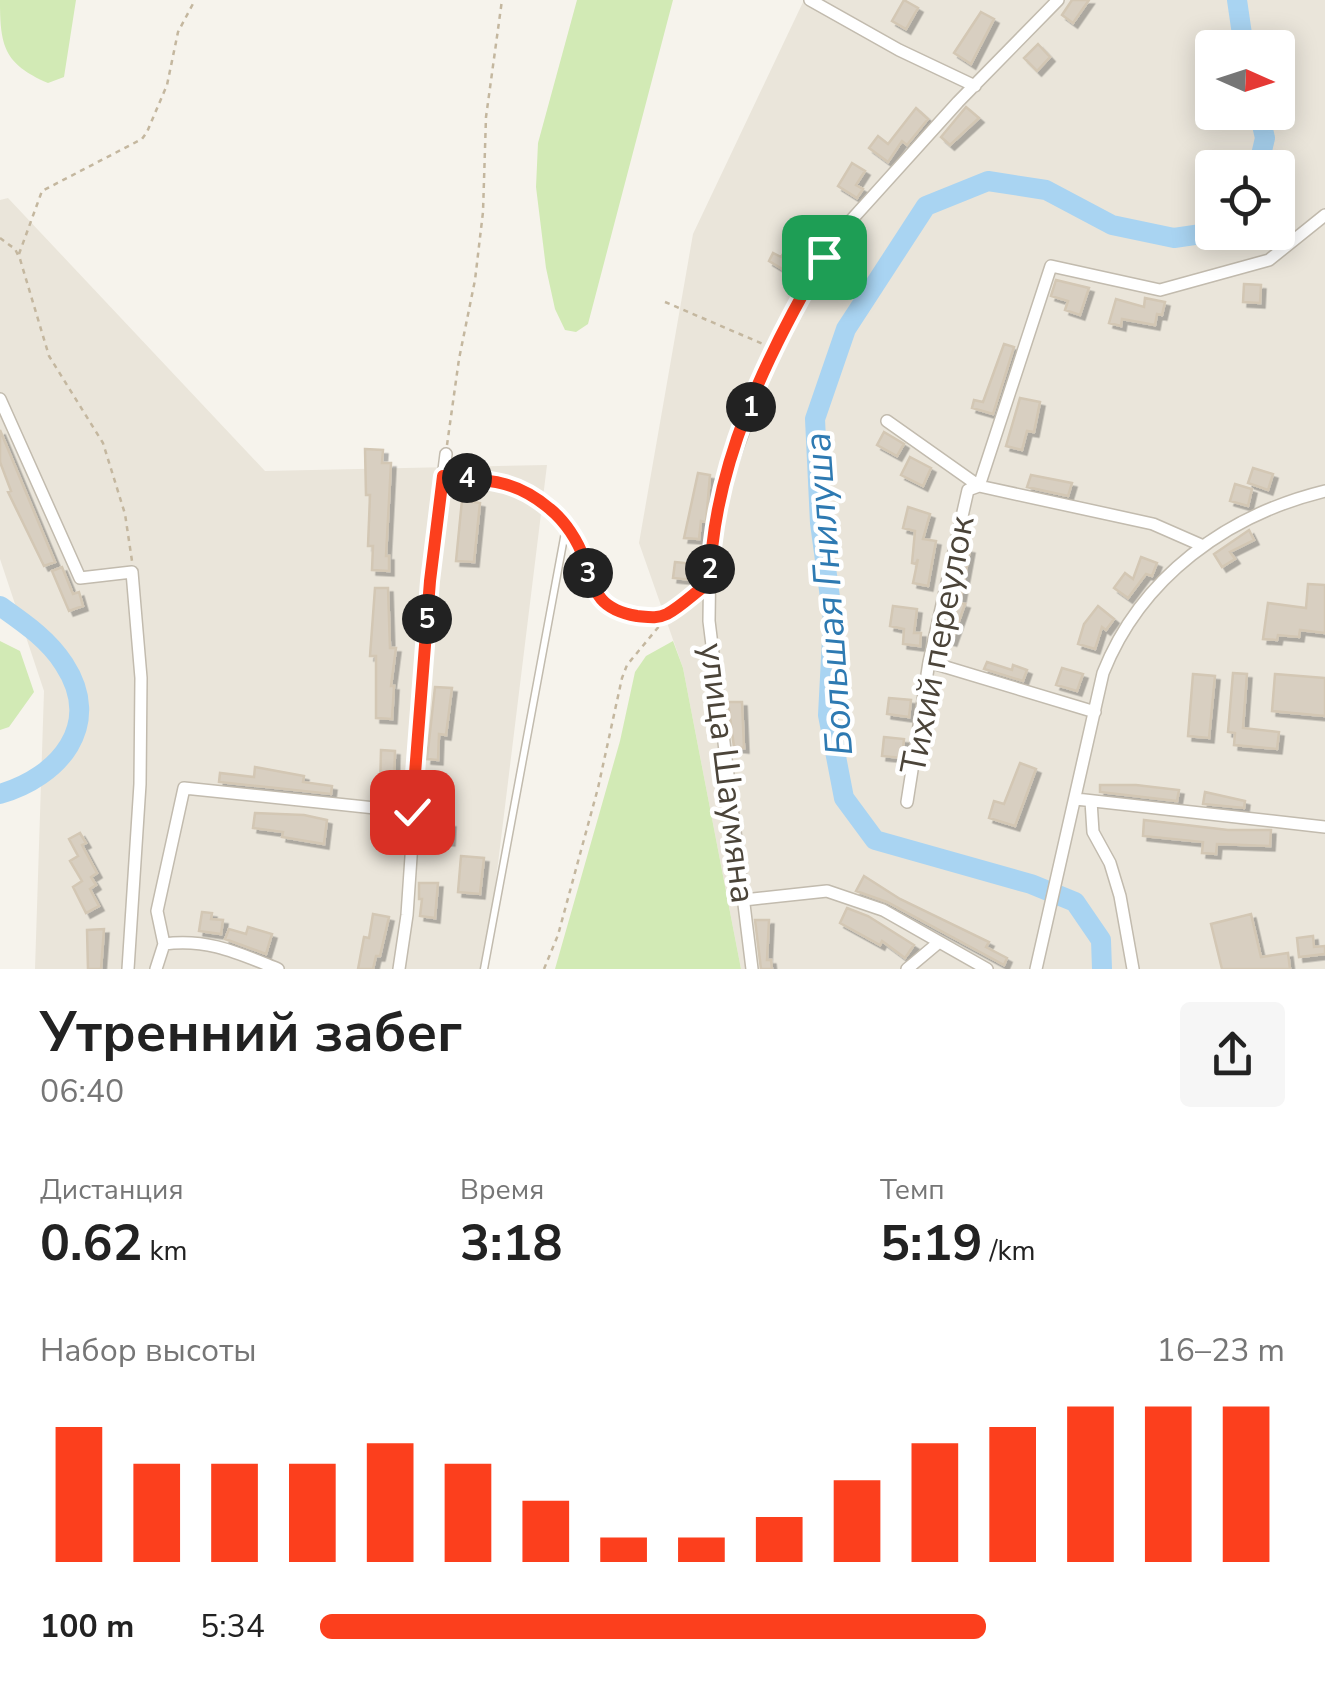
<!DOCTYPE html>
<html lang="ru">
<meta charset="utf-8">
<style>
body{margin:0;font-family:"Nunito Sans",sans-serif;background:#f6f6f6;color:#222;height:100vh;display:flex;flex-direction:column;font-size:38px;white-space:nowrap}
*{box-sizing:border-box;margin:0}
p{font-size:32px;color:#767676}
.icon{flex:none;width:55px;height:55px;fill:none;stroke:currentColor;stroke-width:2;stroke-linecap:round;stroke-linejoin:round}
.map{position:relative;height:969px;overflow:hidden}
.panel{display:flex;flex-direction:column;background:#fff;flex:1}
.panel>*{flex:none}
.needle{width:65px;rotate:93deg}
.fabs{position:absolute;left:1195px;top:30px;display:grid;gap:20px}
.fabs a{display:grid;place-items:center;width:100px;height:100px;border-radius:10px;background:#fff;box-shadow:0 5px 25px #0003;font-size:50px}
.pin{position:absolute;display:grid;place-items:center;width:85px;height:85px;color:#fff;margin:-42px;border-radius:20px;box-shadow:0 5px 15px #0006}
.km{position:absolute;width:50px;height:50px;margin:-25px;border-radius:50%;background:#222;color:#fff;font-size:28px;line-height:50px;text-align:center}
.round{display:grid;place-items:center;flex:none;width:105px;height:105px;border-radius:10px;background:#f6f6f6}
.headline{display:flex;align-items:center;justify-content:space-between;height:170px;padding:0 40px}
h1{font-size:55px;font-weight:700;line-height:75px}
.stats{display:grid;grid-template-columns:repeat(3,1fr);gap:15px;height:170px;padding:10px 40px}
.stats div{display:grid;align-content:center}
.stats b{font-size:50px;font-weight:700}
.stats small{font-size:28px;font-weight:400}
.stats p{font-size:28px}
.chart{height:280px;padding:20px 40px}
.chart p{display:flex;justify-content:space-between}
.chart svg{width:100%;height:180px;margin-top:10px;stroke:#fc3f1d;stroke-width:6}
ul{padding:0 40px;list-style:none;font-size:32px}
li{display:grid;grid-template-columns:160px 120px 1fr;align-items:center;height:75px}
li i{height:25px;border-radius:12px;background:#fc3f1d}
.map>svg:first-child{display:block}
</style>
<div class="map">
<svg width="1325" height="969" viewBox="0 0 1325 969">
<defs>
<filter id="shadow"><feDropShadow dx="4.5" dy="4.5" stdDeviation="0" flood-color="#0004"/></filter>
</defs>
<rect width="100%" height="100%" fill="#f6f3ec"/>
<!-- residential -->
<path fill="#eae5da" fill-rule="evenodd" d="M804,0H1325V969H741L683,668L639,543L693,234ZM1212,48H1278V112H1212ZM1212,168H1278V232H1212Z
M8,198L265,471L547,465L485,969H35L44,691L0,559V200Z"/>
<!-- green -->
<path fill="#d2eab5" d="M0,0H76L64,77L48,83C4,64 0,46 0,0Z
M577,0H673L588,324L576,332L565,330L555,309L546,268L536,187L538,143Z
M0,641L20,651L34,692L9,727L0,730Z
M673,641L683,668L741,969H555L620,741L635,672L646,656Z"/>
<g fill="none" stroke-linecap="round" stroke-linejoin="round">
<!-- river -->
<path stroke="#a9d4f2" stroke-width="20" d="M1237,0L1244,48
M1258,168L1265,138L1259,112
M0,606C24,623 48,639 64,664C104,725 59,777 0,794
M1102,969L1101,940L1075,902L1031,884L875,840L844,798L828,715L833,620L820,523L815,419L846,329L926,206L988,181L1046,190L1112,225L1174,238L1215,232"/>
</g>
<!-- building -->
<path fill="#d8cfc1" stroke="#d3c7b4" stroke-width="2.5" filter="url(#shadow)" d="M904,0L918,8L906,29L892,21Z
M1072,0H1089L1073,23L1062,15Z
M981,12L994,19L971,64L954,53Z
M1038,44L1050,57L1037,71L1024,58Z
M966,107L979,118L950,145L941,137Z
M916,108L928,119L907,145L902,141L888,162L869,148L878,136L888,144Z
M852,163L865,171L856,185L863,189L857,198L838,186Z
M785,251L798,259L789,273L769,261L773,253L781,257Z
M1056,280L1089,288L1080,315L1065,310L1068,301L1051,296Z
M1244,284L1261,285L1260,303L1243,302Z
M1145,298L1165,302L1162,315L1157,314L1155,325L1122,319L1121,326L1109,323L1116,299L1144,307Z
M1004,344L1014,347L993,414L972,408L974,400L983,402Z
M1020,398L1040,402L1034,432L1027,431L1022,450L1006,446Z
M0,430L55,562L44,566L8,492L11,491L0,462Z
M884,432L904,444L897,456L877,445Z
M365,449L383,450L382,463H391L386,556H389V571L372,570L373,546H368L370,495H366Z
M910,457L931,468L923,486L901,475Z
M1253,468L1273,474L1268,490L1248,483Z
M698,473L710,475L706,522L701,521L699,539L684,538Z
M1031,475L1072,483L1068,496L1027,487Z
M1235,484L1252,489L1248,506L1230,501Z
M462,500L480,503L474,562L456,561Z
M908,507L930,514L923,539L936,541L928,586L913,583L918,559L916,564L912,563L915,531L903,528Z
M1249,530L1254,540L1230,552L1235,559L1222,567L1214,554Z
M964,548L970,549L960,603L965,604L952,641L944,639Z
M1141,557L1157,563L1152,576L1146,574L1128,598L1114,588L1125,573L1133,579Z
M675,562L695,564L693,580L673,578Z
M62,567L73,594L79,592L83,606L69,611L52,571Z
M1308,584L1325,585V633L1300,630L1299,637L1278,635L1277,640L1263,639L1268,603L1306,608Z
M375,588H388L390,648H396L391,686H394L392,719L376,718V656H370Z
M893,606L917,609L914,633H921L920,646L903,644L904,629L890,626Z
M1098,606L1114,619L1106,630L1102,627L1095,649L1078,644L1084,624Z
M987,662L1012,670L1013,665L1027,670L1023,681L984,669Z
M1062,668L1083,674L1077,691L1056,685Z
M1233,673L1247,674L1243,728L1279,732L1277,749L1234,745L1235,733L1228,732Z
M1193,674L1215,676L1209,738L1188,736Z
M1275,674L1325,678V716L1272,711Z
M435,687L452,688L446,735L439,734L438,760L427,759Z
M889,698L911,700L909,717L887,714Z
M728,702H742L744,748L734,747Z
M884,737L904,739L902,758L882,756Z
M381,750L395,751L394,791L380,790Z
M1020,763L1036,769L1015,826L989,818L994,801L1004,804Z
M255,767L304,776L303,782L332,786L331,794L219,782L220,773L254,777Z
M1100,785H1136L1179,790L1177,801L1100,792Z
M1205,792L1245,801L1244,808L1203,804Z
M427,798L440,799L438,822L451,823L450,841L422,839Z
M255,813L304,815L327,820L324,844L282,837L283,832L253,828Z
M1144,820L1228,830H1271L1270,846L1217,844L1216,854L1202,853L1203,842L1143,836Z
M80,833L86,843L82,845L97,873L91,877L96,885L90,889L99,906L86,913L73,887L82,881L70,861L78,856L69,839Z
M461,856L484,858L480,894L458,892Z
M864,876L900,899L989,942L986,947L1007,958L1004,965L887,902L856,891Z
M419,883H438L435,918L420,916L422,899H419Z
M847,908L868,916L914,945L905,958L882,941L880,945L840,923Z
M202,912L212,913L211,919L223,920L221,934L199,931Z
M373,914L389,917L380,956H376L373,969H358L364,937L369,938Z
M1251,914L1261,957L1288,953L1290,969H1222L1211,924Z
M755,920H769L767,960H771L772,969H761Z
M248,927L272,934L266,954L225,939L229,929L246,934Z
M104,929L101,969H88L87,930Z
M1313,936L1314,947L1325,946V954L1299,957L1297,938Z"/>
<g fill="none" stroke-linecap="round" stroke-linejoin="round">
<defs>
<path id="service" d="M484,969L566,527"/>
<path id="minor" d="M810,0L899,50L975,86
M0,399L80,578L132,572L141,678L140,784L128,969
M887,421L979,486L1153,524L1201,545
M929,662L1095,712
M1076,799L1325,827
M1091,801L1093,832L1110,863L1120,896L1133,969
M907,802L929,662L968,490L979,486L1051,266L1160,290L1269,260L1325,215
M744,900L827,891L883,910L987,969
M164,944C207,938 238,953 278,969
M156,969L164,944L157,911L184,788L413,812
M399,969L407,915L430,581L446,454
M752,969L709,621L710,547L725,481L774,348L836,237L958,102L1058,0
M907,969L938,943
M1036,969L1103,673C1141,577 1227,515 1325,491"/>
</defs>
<!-- service casing -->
<use href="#service" stroke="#c2bbae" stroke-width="9"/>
<!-- minor casing -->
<use href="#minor" stroke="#c2bbae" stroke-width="14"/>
<!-- path -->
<path stroke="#c4b79f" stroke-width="2.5" stroke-dasharray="5 5" stroke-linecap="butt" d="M0,238L15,249L20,259L49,356L103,443L125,514L132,561
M19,254L42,191L142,139L147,132L167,85L178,32L195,0
M665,302L763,344
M447,445L459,359L475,280L483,212L486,117L502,0
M455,477L511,484L559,518
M573,537C582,554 584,572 592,588C603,609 640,623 661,616C676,612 687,597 700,589
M544,969L558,935L598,788L622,678L627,665L670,613"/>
<!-- service -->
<use href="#service" stroke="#fff" stroke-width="6"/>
<!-- minor -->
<use href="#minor" stroke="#fff" stroke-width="11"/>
</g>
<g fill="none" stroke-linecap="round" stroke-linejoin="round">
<defs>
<path id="route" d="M412,812L430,581L443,476C487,480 515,479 550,509C565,521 578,541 584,559C595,592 598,609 637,616C648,617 657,619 667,614C682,606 695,592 710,582C712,467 767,354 824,257"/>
</defs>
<!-- route casing -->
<use href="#route" stroke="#fff" stroke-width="20"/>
<!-- route -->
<use href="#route" stroke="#fc3f1d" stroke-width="12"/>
</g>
<g text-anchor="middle" stroke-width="9" stroke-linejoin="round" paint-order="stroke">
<!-- street labels -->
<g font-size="35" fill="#4b4439" stroke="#fff">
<text transform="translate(937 645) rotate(-79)" y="12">Тихий переулок</text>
<text transform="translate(728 773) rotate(83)" y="12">улица Шаумяна</text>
</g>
<!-- water labels -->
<g font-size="38" font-style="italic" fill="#2e7ab2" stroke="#fff">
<text transform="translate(828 594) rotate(-94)" y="13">Большая Гнилуша</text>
</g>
</g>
</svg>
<div class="fabs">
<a><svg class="needle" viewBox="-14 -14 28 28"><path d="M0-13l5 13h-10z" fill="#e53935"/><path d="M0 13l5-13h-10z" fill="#767676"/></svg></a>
<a><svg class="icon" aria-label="locate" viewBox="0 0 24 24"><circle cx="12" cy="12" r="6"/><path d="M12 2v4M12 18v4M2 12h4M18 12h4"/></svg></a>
</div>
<div class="pin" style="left:824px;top:257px;background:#1e9e55"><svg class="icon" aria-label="arrive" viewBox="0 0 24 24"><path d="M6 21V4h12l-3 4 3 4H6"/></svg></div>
<div class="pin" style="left:412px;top:812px;background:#d93025"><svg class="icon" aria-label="check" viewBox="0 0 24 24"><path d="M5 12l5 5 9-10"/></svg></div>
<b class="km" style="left:751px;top:407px">1</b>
<b class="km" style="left:710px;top:569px">2</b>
<b class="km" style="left:588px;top:573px">3</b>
<b class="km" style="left:467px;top:478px">4</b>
<b class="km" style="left:427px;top:619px">5</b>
</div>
<section class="panel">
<div class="headline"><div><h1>Утренний забег</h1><p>06:40</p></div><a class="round"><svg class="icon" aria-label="share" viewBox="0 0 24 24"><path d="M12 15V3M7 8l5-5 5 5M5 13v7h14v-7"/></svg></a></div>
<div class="stats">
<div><p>Дистанция</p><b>0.62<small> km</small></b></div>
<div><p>Время</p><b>3:18</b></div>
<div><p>Темп</p><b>5:19<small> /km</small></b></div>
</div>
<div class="chart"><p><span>Набор высоты</span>16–23 m</p>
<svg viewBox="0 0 160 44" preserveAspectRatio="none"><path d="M5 44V11M15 44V20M25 44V20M35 44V20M45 44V15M55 44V20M65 44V29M75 44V38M85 44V38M95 44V33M105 44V24M115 44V15M125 44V11M135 44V6M145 44V6M155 44V6"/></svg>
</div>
<ul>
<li><b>100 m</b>5:34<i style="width:69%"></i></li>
</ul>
</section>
